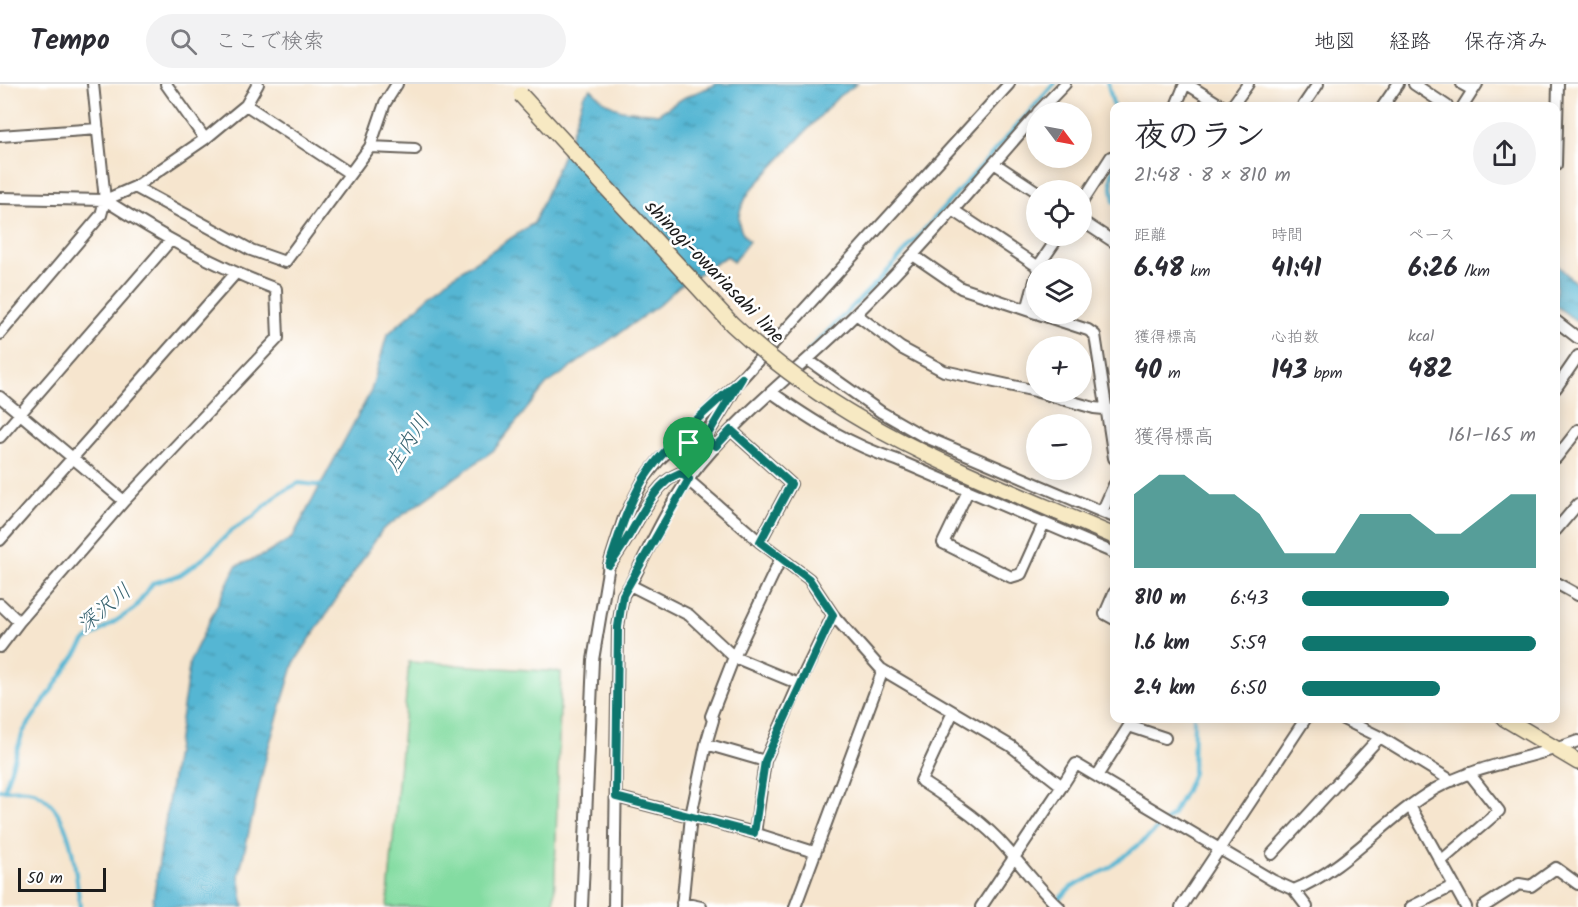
<!DOCTYPE html>
<html lang="ja">
<meta charset="utf-8">
<style>
body{margin:0;font-family:Kalam,"Klee One",sans-serif;background:#f2f2f3;color:#2b2b33;height:100vh;display:flex;flex-direction:column;font-size:22px;white-space:nowrap}
*{box-sizing:border-box;margin:0}
p{font-size:20px;color:#7c7c81}
.icon{flex:none;width:33px;height:33px;fill:none;stroke:currentColor;stroke-width:2;stroke-linecap:round;stroke-linejoin:round}
.map{position:relative;flex:1;overflow:hidden}
.panel{position:absolute;left:1110px;top:18px;width:450px;height:621px;display:flex;flex-direction:column;background:#fff;border-radius:12px;box-shadow:0 3px 15px #0003}
.panel>*{flex:none}
.needle{width:39px;rotate:122deg}
.buttons{position:absolute;left:1026px;top:18px;display:grid;gap:12px}
.buttons a{display:grid;place-items:center;width:66px;height:66px;border-radius:50%;background:#fff;box-shadow:0 3px 15px #0003;font-size:30px}
.scale{position:absolute;left:18px;bottom:15px;width:88px;box-sizing:border-box;padding-left:6px;border:3px solid #1c1c1c;border-top:0;font-size:16px;line-height:21px;white-space:nowrap;color:#1c1c1c;-webkit-text-stroke:4px #fff;paint-order:stroke}
.pin{position:absolute;display:grid;place-items:center;width:51px;height:51px;color:#fff;margin:-62px -26px;border-radius:50% 50% 50% 0;rotate:-45deg;box-shadow:0 0 6px #0007}
.pin .icon{rotate:45deg}
.round{display:grid;place-items:center;flex:none;width:63px;height:63px;border-radius:32px;background:#f2f2f3}
.head{display:flex;align-items:center;justify-content:space-between;height:102px;padding:0 24px}
h1{font-size:33px;font-weight:700;line-height:45px}
.metrics{display:grid;grid-template-columns:repeat(3,1fr);gap:9px;height:102px;padding:6px 24px}
.metrics div{display:grid;align-content:center}
.metrics b{font-size:26px;font-weight:700}
.metrics small{font-size:16px;font-weight:400}
.metrics p{font-size:16px}
.chart{height:168px;padding:12px 24px}
.chart p{display:flex;justify-content:space-between}
.chart svg{width:100%;height:108px;margin-top:6px;fill:#0f766e;opacity:.7}
ul{padding:0 24px;list-style:none;font-size:20px}
li{display:grid;grid-template-columns:96px 72px 1fr;align-items:center;height:45px}
li i{height:15px;border-radius:8px;background:#0f766e}
header{display:flex;align-items:center;gap:36px;box-sizing:border-box;height:84px;padding:0 30px;background:#fff;border-bottom:2px solid #e1e1e2}
header strong{font-size:28px}
nav{display:flex;gap:33px;margin-inline-start:auto;font-size:21px}
.search{width:420px;height:54px;background:#f2f2f3;display:flex;align-items:center;gap:15px;box-sizing:border-box;padding:0 21px;border-radius:33px;color:#7c7c81;font-size:22px}
.map>svg:first-child{display:block}
</style>
<header>
<strong>Tempo</strong>
<div class="search"><svg class="icon" aria-label="search" viewBox="0 0 24 24"><circle cx="10" cy="10" r="6"/><path d="M15 15l6 6"/></svg>ここで検索</div>
<nav><a>地図</a><a>経路</a><a>保存済み</a></nav>
</header>
<div class="map">
<svg width="1578" height="823" viewBox="0 0 1578 823">
<defs>
<pattern id="water-ripples" width="26" height="14" patternUnits="userSpaceOnUse" patternTransform="scale(1.5)"><rect width="26" height="14" fill="#54b6d3"/><path d="M2 4q2-2 4 0t4 0M15 11q2-2 4 0t4 0" fill="none" stroke="#4593aa"/></pattern>
</defs>
<rect width="100%" height="100%" fill="#fff"/>
<filter id="ink" filterUnits="userSpaceOnUse"><feTurbulence type="fractalNoise" baseFrequency=".0167" numOctaves="2"/><feDisplacementMap in="SourceGraphic" scale="12" xChannelSelector="R" yChannelSelector="G"/><feConvolveMatrix kernelMatrix="1 2 1 2 8 2 1 2 1" color-interpolation-filters="sRGB"/></filter>
<filter id="wash" filterUnits="userSpaceOnUse"><feTurbulence type="fractalNoise" baseFrequency=".008" numOctaves="4" result="noise"/><feDisplacementMap in="SourceGraphic" scale="24" xChannelSelector="R" yChannelSelector="G"/><feGaussianBlur stdDeviation="1.35" result="paint"/><feColorMatrix in="noise" values="0 0 0 0 0 0 0 0 0 0 0 0 0 0 0 0 0 1.4 0 .05"/><feComposite in="paint" operator="in"/></filter>
<g filter="url(#wash)">
<rect width="100%" height="100%" fill="#f6e5ce"/>
<!-- pitch -->
<path fill="#83dca1" stroke="#507c5e" stroke-width="1.5" d="M409,578L561,588L554,823H387Z"/>
<!-- water -->
<path fill="url(#water-ripples)" stroke="#386978" stroke-width="1.5" d="M717,0H857L839,12L750,107C739,125 732,141 749,157L733,178L727,172L679,202L659,221L546,301L494,366L382,446L294,579L268,665L239,791L244,823H152L190,577L236,482L266,470L292,454L371,307L387,251L450,194L534,139L570,54L584,11L591,5L605,18L621,26L658,30L685,13Z
M1556,180L1578,201V238L1556,222Z"/>
<g fill="none" stroke-linecap="round" stroke-linejoin="round">
<!-- stream -->
<path stroke="#54b6d3" stroke-width="4" d="M1108,0L1114,24
M1114,79L1111,96L1114,118
M808,267L883,192L1054,0
M0,706H4L23,648L85,557L134,525L153,499L180,491L204,474L231,447L254,432L278,410L299,399L323,402
M4,706C13,706 25,704 32,707C74,724 75,786 80,823
M1051,823L1071,803L1108,785L1147,754L1172,731L1186,706L1193,689L1194,634"/>
</g>
</g>
<g filter="url(#ink)">
<g fill="none" stroke-linecap="round" stroke-linejoin="round">
<defs>
<path id="street" d="M166,0L205,55
M1187,0L1222,22
M1414,0L1447,22
M1462,0L1473,6
M246,21L349,89
M1176,22L1185,0
M1232,22L1248,0
M1303,22L1318,0
M1383,22L1398,0
M1463,22L1477,0
M1038,28L1065,0
M0,52L98,45
M370,63L415,65
M994,79L1036,107
M1556,81L1558,0
M135,103L251,166L285,178L370,63L385,19L397,0
M0,114L105,116L135,103L205,55L246,21L258,0
M1082,118L1111,73L1114,72
M953,126L1037,182
M1082,137L1114,158
M913,171L961,204L1036,229
M1037,184L1059,152
M1027,226L1036,193
M856,230L901,264L944,287L1036,307
M1039,230L1088,246L1095,251L1114,374
M1556,237L1578,254
M0,250L101,131L105,116L93,0
M808,276L881,328L921,351L1114,433
M1556,304L1578,272
M771,308C811,336 850,361 897,376L1114,469
M1038,308L1094,324L1114,326
M0,313L124,417
M731,346L791,400L760,458
M0,353L170,157
M716,362L705,355L734,307
M1556,374L1578,346
M968,407L943,459L1011,493L1021,490L1044,439
M1102,428L1114,401
M1556,446L1578,420
M0,456L235,190
M781,474L734,573L711,632L713,636L706,660L765,677L799,600
M609,481C632,456 649,400 680,389L760,458L809,495L833,531L881,585L1011,662L1062,702L1076,680L1272,796L1294,806C1348,784 1385,734 1435,705C1479,680 1531,675 1578,657
M1556,499L1578,511
M1114,509L1105,530L1114,535
M0,520L19,538
M833,531L799,600L734,573L689,531L630,501C649,465 666,425 690,393C737,331 801,285 856,230C920,167 977,98 1036,31
M0,563L19,538L124,417L278,254L276,205C214,182 160,151 105,116
M953,628L921,697C951,717 982,736 1006,764C1024,784 1039,805 1059,823
M1341,634L1380,653L1452,697
M1097,692L1129,642L1165,654
M616,713L751,748L814,768
M1410,722L1466,823
M755,749L765,677
M1272,770L1380,653
M1441,777L1499,727L1469,689
M1294,806L1307,823
M682,819L701,823
M582,823L593,576L609,481L624,434L644,395L659,376L742,294L1009,0
M614,823L618,543L623,511L630,501
M682,823L691,732L706,660
M795,823L883,586
M981,823L1062,702
M1181,823L1306,634
M1411,823L1453,802
M1483,823L1519,800L1531,802L1556,784L1578,800"/>
<path id="secondary" d="M1504,634L1578,678"/>
</defs>
<!-- street casing -->
<use href="#street" stroke="#68625a" stroke-width="14"/>
<!-- secondary casing -->
<use href="#secondary" stroke="#68625a" stroke-width="18"/>
<!-- street -->
<use href="#street" stroke="#fff" stroke-width="10"/>
<!-- secondary -->
<use href="#secondary" stroke="#f7e9c3" stroke-width="15"/>
<defs>
<path id="secondary-bridge" d="M521,11L732,240C846,348 974,391 1114,452"/>
</defs>
<!-- secondary-bridge casing -->
<use href="#secondary-bridge" stroke="#68625a" stroke-width="18" stroke-linecap="butt"/>
<!-- secondary-bridge -->
<use href="#secondary-bridge" stroke="#f7e9c3" stroke-width="15"/>
</g>
</g>
<g fill="none" stroke-linecap="round" stroke-linejoin="round" filter="url(#ink)">
<defs>
<path id="route" d="M742,294L705,355L716,362L731,346L791,400L760,458L809,495L833,531L765,677L754,749L616,713L618,543L623,511L689,395L680,389C649,400 632,456 609,481C619,451 627,423 643,396C666,359 711,324 742,294Z"/>
</defs>
<!-- route casing -->
<use href="#route" stroke="#fff" stroke-width="12"/>
<!-- route -->
<use href="#route" stroke="#0f766e" stroke-width="8"/>
</g>
<g text-anchor="middle" stroke-width="5" stroke-linejoin="round" paint-order="stroke">
<!-- street labels -->
<g font-size="20" fill="#1c1c1c" stroke="#fff">
<text transform="translate(715 187) rotate(46)" y="7">shinogi-owariasahi line</text>
</g>
<!-- water labels -->
<g font-size="21" font-style="italic" fill="#35616e" stroke="#fff">
<text transform="translate(407 359) rotate(-57)" y="7">庄内川</text>
<text transform="translate(104 524) rotate(-40)" y="7">深沢川</text>
</g>
</g>
</svg>
<div class="buttons">
<a><svg class="needle" viewBox="-14 -14 28 28"><path d="M0-13l5 13h-10z" fill="#e53935"/><path d="M0 13l5-13h-10z" fill="#7c7c81"/></svg></a>
<a><svg class="icon" aria-label="locate" viewBox="0 0 24 24"><circle cx="12" cy="12" r="6"/><path d="M12 2v4M12 18v4M2 12h4M18 12h4"/></svg></a>
<a><svg class="icon" aria-label="layers" viewBox="0 0 24 24"><path d="M12 4l9 5-9 5-9-5zM3 14l9 5 9-5"/></svg></a>
<a>+</a>
<a>−</a>
</div>
<div class="scale">50 m</div>
<div class="pin" style="left:689px;top:395px;background:#1e9e55"><svg class="icon" aria-label="arrive" viewBox="0 0 24 24"><path d="M6 21V4h12l-3 4 3 4H6"/></svg></div>
<section class="panel">
<div class="head"><div><h1>夜のラン</h1><p>21:48 · 8 × 810 m</p></div><a class="round"><svg class="icon" aria-label="share" viewBox="0 0 24 24"><path d="M12 15V3M7 8l5-5 5 5M5 13v7h14v-7"/></svg></a></div>
<div class="metrics">
<div><p>距離</p><b>6.48<small> km</small></b></div>
<div><p>時間</p><b>41:41</b></div>
<div><p>ペース</p><b>6:26<small> /km</small></b></div>
</div>
<div class="metrics">
<div><p>獲得標高</p><b>40<small> m</small></b></div>
<div><p>心拍数</p><b>143<small> bpm</small></b></div>
<div><p>kcal</p><b>482</b></div>
</div>
<div class="chart"><p><span>獲得標高</span>161–165 m</p>
<svg viewBox="0 0 160 44" preserveAspectRatio="none"><path d="M0 44V14L10 6L20 6L30 14L40 14L50 22L60 38L70 38L80 38L90 22L100 22L110 22L120 30L130 30L140 22L150 14L160 14V44z"/></svg>
</div>
<ul>
<li><b>810 m</b>6:43<i style="width:63%"></i></li>
<li><b>1.6 km</b>5:59<i style="width:100%"></i></li>
<li><b>2.4 km</b>6:50<i style="width:59%"></i></li>
</ul>
</section>
</div>
